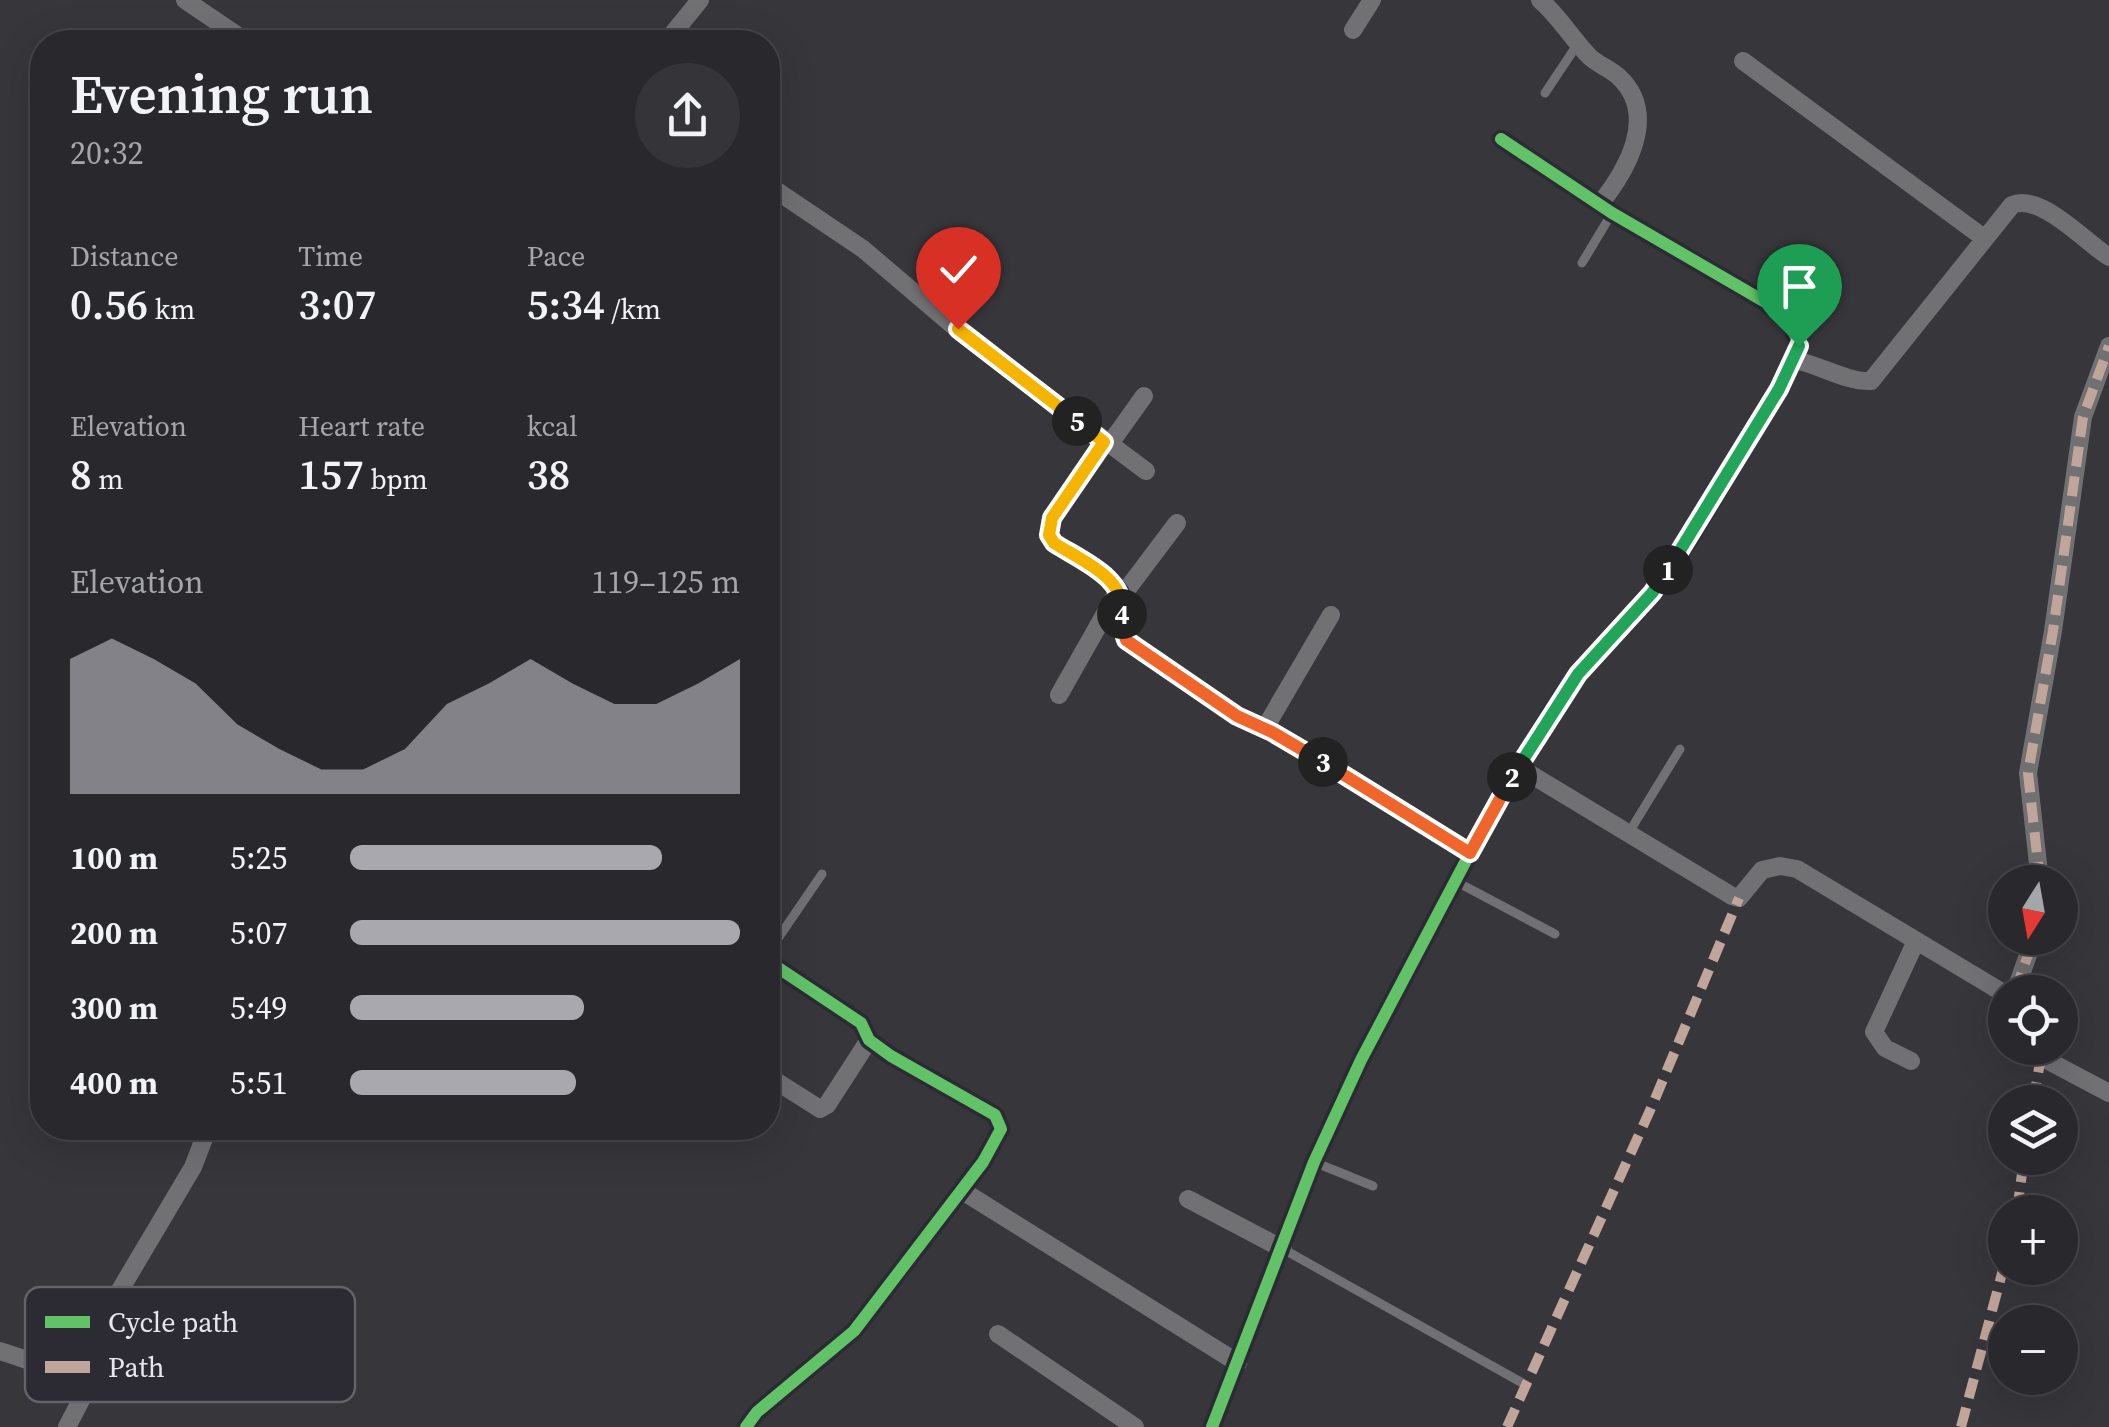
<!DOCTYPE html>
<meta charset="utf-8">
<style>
body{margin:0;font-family:"Source Serif 4",serif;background:#353438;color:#f1f3f6;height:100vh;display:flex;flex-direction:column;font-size:38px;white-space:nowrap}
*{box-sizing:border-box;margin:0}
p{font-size:32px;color:#a5a6a9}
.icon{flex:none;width:55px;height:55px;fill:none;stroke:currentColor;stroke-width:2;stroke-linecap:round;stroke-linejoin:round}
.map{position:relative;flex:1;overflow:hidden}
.details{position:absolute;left:30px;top:30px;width:750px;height:1110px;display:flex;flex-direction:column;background:#29282c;border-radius:40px;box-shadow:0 10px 40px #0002,0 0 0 2px #454448}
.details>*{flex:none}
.needle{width:65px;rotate:191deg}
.buttons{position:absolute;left:1988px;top:865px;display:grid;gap:20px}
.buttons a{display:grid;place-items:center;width:90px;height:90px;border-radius:50%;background:#29282c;box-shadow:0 10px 40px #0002,0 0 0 2px #454448;font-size:50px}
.pin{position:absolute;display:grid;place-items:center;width:85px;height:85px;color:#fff;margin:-102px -42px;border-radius:50% 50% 50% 0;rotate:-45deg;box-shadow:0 0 10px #0007}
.pin .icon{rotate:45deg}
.km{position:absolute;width:50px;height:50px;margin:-25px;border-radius:50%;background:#222;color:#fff;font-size:28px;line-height:50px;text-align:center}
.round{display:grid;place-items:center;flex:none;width:105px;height:105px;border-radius:52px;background:#353438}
.overview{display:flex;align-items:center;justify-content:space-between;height:170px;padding:0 40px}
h1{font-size:55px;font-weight:600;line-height:75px}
.metrics{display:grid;grid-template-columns:repeat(3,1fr);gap:15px;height:170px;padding:10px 40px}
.metrics div{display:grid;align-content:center}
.metrics b{font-size:42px;font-weight:600}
.metrics small{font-size:28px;font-weight:400}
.metrics p{font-size:28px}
.chart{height:280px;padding:20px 40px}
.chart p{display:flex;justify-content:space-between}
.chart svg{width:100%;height:180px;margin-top:10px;fill:#aaa8af;opacity:.7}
ul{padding:0 40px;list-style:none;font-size:32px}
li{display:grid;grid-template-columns:160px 120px 1fr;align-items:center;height:75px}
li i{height:25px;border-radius:12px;background:#aaa8af}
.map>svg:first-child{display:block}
</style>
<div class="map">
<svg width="2109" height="1427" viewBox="0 0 2109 1427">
<rect width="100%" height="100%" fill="#37363b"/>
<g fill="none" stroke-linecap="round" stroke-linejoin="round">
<!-- service -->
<path stroke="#717073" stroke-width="9" d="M1545,93L1577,45
M1582,263L1612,213
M1628,834L1680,749
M1455,881L1555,934
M768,953L822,874
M39,972L42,967
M1314,1162L1373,1186
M1283,1249L1526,1385"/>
<!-- minor -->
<path stroke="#717073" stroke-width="18" d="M185,0L247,42
M1540,0C1559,16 1570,36 1587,54C1595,64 1610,68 1619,77C1659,115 1627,170 1600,204
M1353,30L1372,0
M666,42L700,0
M1743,61L1984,238
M768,185L863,249L964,335L1146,471
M1795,360C1820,365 1846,382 1871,381L2012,205C2041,193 2084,241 2109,257
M1104,441L1053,519L1049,535L1053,543C1071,554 1120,579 1123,600C1125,615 1119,625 1126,640L1237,716L1272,731L1470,853
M1109,445L1144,396
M1122,596L1177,523
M1059,695L1119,589
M1265,728L1331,615
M1517,766L1732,896L1739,898L1762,870L1780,866L1797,869L2005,994
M2040,882L2028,773L2053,631L2083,417L2109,346
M2015,992L2034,938
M2030,1048L2041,1057L2109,1093
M1911,1061L1885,1048L1874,1032L1916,941
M768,1076L820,1109L827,1105L869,1040
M961,1190L1238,1363
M1188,1199L1283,1249
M998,1334L1135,1427
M0,1351L87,1380
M67,1427L82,1398L95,1340L110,1307L193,1167L208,1128
M746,1427L757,1412L854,1331L983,1162L1001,1129L995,1115L891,1056L869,1040L861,1023L768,961
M1212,1427L1314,1162L1361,1060L1470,853L1550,714L1578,674L1652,593L1687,543L1779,389L1799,346L1790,321L1767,303L1612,213L1501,139"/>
<!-- quiet -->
<path stroke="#c0a59a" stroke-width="10" stroke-dasharray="20 10" stroke-linecap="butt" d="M2040,882L2028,773L2053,631L2083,417L2109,346
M2015,992L2034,938
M2033,1102L2041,1057
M2017,1212L2024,1158
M1507,1427L1652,1106L1739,898
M1961,1427L2005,1262"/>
<defs>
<path id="cycleway" d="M1104,441L1053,519L1049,535L1053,543C1071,554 1120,579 1123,600C1125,615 1119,625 1126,640L1237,716L1272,731L1470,853
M746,1427L757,1412L854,1331L983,1162L1001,1129L995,1115L891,1056L869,1040L861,1023L768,961
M1212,1427L1314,1162L1361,1060L1470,853L1550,714L1578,674L1652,593L1687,543L1779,389L1799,346L1790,321L1767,303L1612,213L1501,139"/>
</defs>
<!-- cycleway casing -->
<use href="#cycleway" stroke="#2c2a33" stroke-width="19"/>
<!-- cycleway -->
<use href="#cycleway" stroke="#61c268" stroke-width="12"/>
</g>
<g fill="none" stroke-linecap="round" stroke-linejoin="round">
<defs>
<path id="split-1" d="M1668,570L1779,389L1799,346"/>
<path id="split-2" d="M1512,777L1578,674L1652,593L1668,570"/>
<path id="split-3" d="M1323,762L1470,853L1512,777"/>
<path id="split-4" d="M1122,614L1121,623L1126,640L1237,716L1272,732L1323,762"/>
<path id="split-5" d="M1077,421L1104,442L1052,518L1049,535L1054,543C1080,560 1127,578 1122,614"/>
<path id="split-6" d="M958,329L1077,421"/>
</defs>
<!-- split-1 casing -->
<use href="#split-1" stroke="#fff" stroke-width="20"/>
<!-- split-2 casing -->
<use href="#split-2" stroke="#fff" stroke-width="20"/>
<!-- split-3 casing -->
<use href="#split-3" stroke="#fff" stroke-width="20"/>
<!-- split-4 casing -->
<use href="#split-4" stroke="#fff" stroke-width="20"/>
<!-- split-5 casing -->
<use href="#split-5" stroke="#fff" stroke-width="20"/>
<!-- split-6 casing -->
<use href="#split-6" stroke="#fff" stroke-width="20"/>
<!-- split-1 -->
<use href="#split-1" stroke="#22a559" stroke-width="12"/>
<!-- split-2 -->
<use href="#split-2" stroke="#22a559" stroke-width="12"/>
<!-- split-3 -->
<use href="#split-3" stroke="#f0652b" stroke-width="12"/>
<!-- split-4 -->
<use href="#split-4" stroke="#f0652b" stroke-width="12"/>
<!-- split-5 -->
<use href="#split-5" stroke="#f5b400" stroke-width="12"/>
<!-- split-6 -->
<use href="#split-6" stroke="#f5b400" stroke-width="12"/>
</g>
<!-- legend -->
<rect x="25" y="1287" width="330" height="115" rx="15" fill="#2c2a33" stroke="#64626b" stroke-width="2.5"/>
<rect x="45" y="1316" width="45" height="12" fill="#61c268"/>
<rect x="45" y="1361" width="45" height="12" fill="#c0a59a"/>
<g font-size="28" fill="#e8e6ed">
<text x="108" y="1332">Cycle path</text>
<text x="108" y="1377">Path</text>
</g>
</svg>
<div class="buttons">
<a><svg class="needle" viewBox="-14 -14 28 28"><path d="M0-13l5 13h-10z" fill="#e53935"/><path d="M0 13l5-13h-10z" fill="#a5a6a9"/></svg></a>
<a><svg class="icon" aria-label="locate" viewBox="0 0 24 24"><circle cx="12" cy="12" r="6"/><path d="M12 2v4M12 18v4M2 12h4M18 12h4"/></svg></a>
<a><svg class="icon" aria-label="layers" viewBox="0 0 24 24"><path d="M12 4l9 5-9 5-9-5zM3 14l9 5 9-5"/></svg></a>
<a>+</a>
<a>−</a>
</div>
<div class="pin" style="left:1799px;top:346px;background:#1e9e55"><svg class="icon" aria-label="arrive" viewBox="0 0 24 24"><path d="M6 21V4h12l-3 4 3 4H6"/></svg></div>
<div class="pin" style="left:958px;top:329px;background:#d93025"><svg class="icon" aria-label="check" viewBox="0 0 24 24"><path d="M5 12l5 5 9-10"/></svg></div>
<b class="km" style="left:1668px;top:570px">1</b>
<b class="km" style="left:1512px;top:777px">2</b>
<b class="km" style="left:1323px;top:762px">3</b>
<b class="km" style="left:1122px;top:614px">4</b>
<b class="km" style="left:1077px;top:421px">5</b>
<section class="details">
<div class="overview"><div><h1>Evening run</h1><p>20:32</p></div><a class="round"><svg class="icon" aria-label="share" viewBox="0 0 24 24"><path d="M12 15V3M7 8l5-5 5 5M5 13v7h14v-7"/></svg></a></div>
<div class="metrics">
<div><p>Distance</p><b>0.56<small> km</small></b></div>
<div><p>Time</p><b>3:07</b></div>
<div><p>Pace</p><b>5:34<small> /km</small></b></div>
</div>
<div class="metrics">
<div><p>Elevation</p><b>8<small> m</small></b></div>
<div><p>Heart rate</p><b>157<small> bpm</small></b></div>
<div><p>kcal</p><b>38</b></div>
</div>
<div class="chart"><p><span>Elevation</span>119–125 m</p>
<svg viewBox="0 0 160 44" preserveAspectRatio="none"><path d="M0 44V11L10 6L20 11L30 17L40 27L50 33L60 38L70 38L80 33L90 22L100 17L110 11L120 17L130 22L140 22L150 17L160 11V44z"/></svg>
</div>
<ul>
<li><b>100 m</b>5:25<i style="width:80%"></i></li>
<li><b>200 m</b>5:07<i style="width:100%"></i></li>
<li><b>300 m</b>5:49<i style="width:60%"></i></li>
<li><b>400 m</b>5:51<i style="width:58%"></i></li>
</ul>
</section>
</div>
